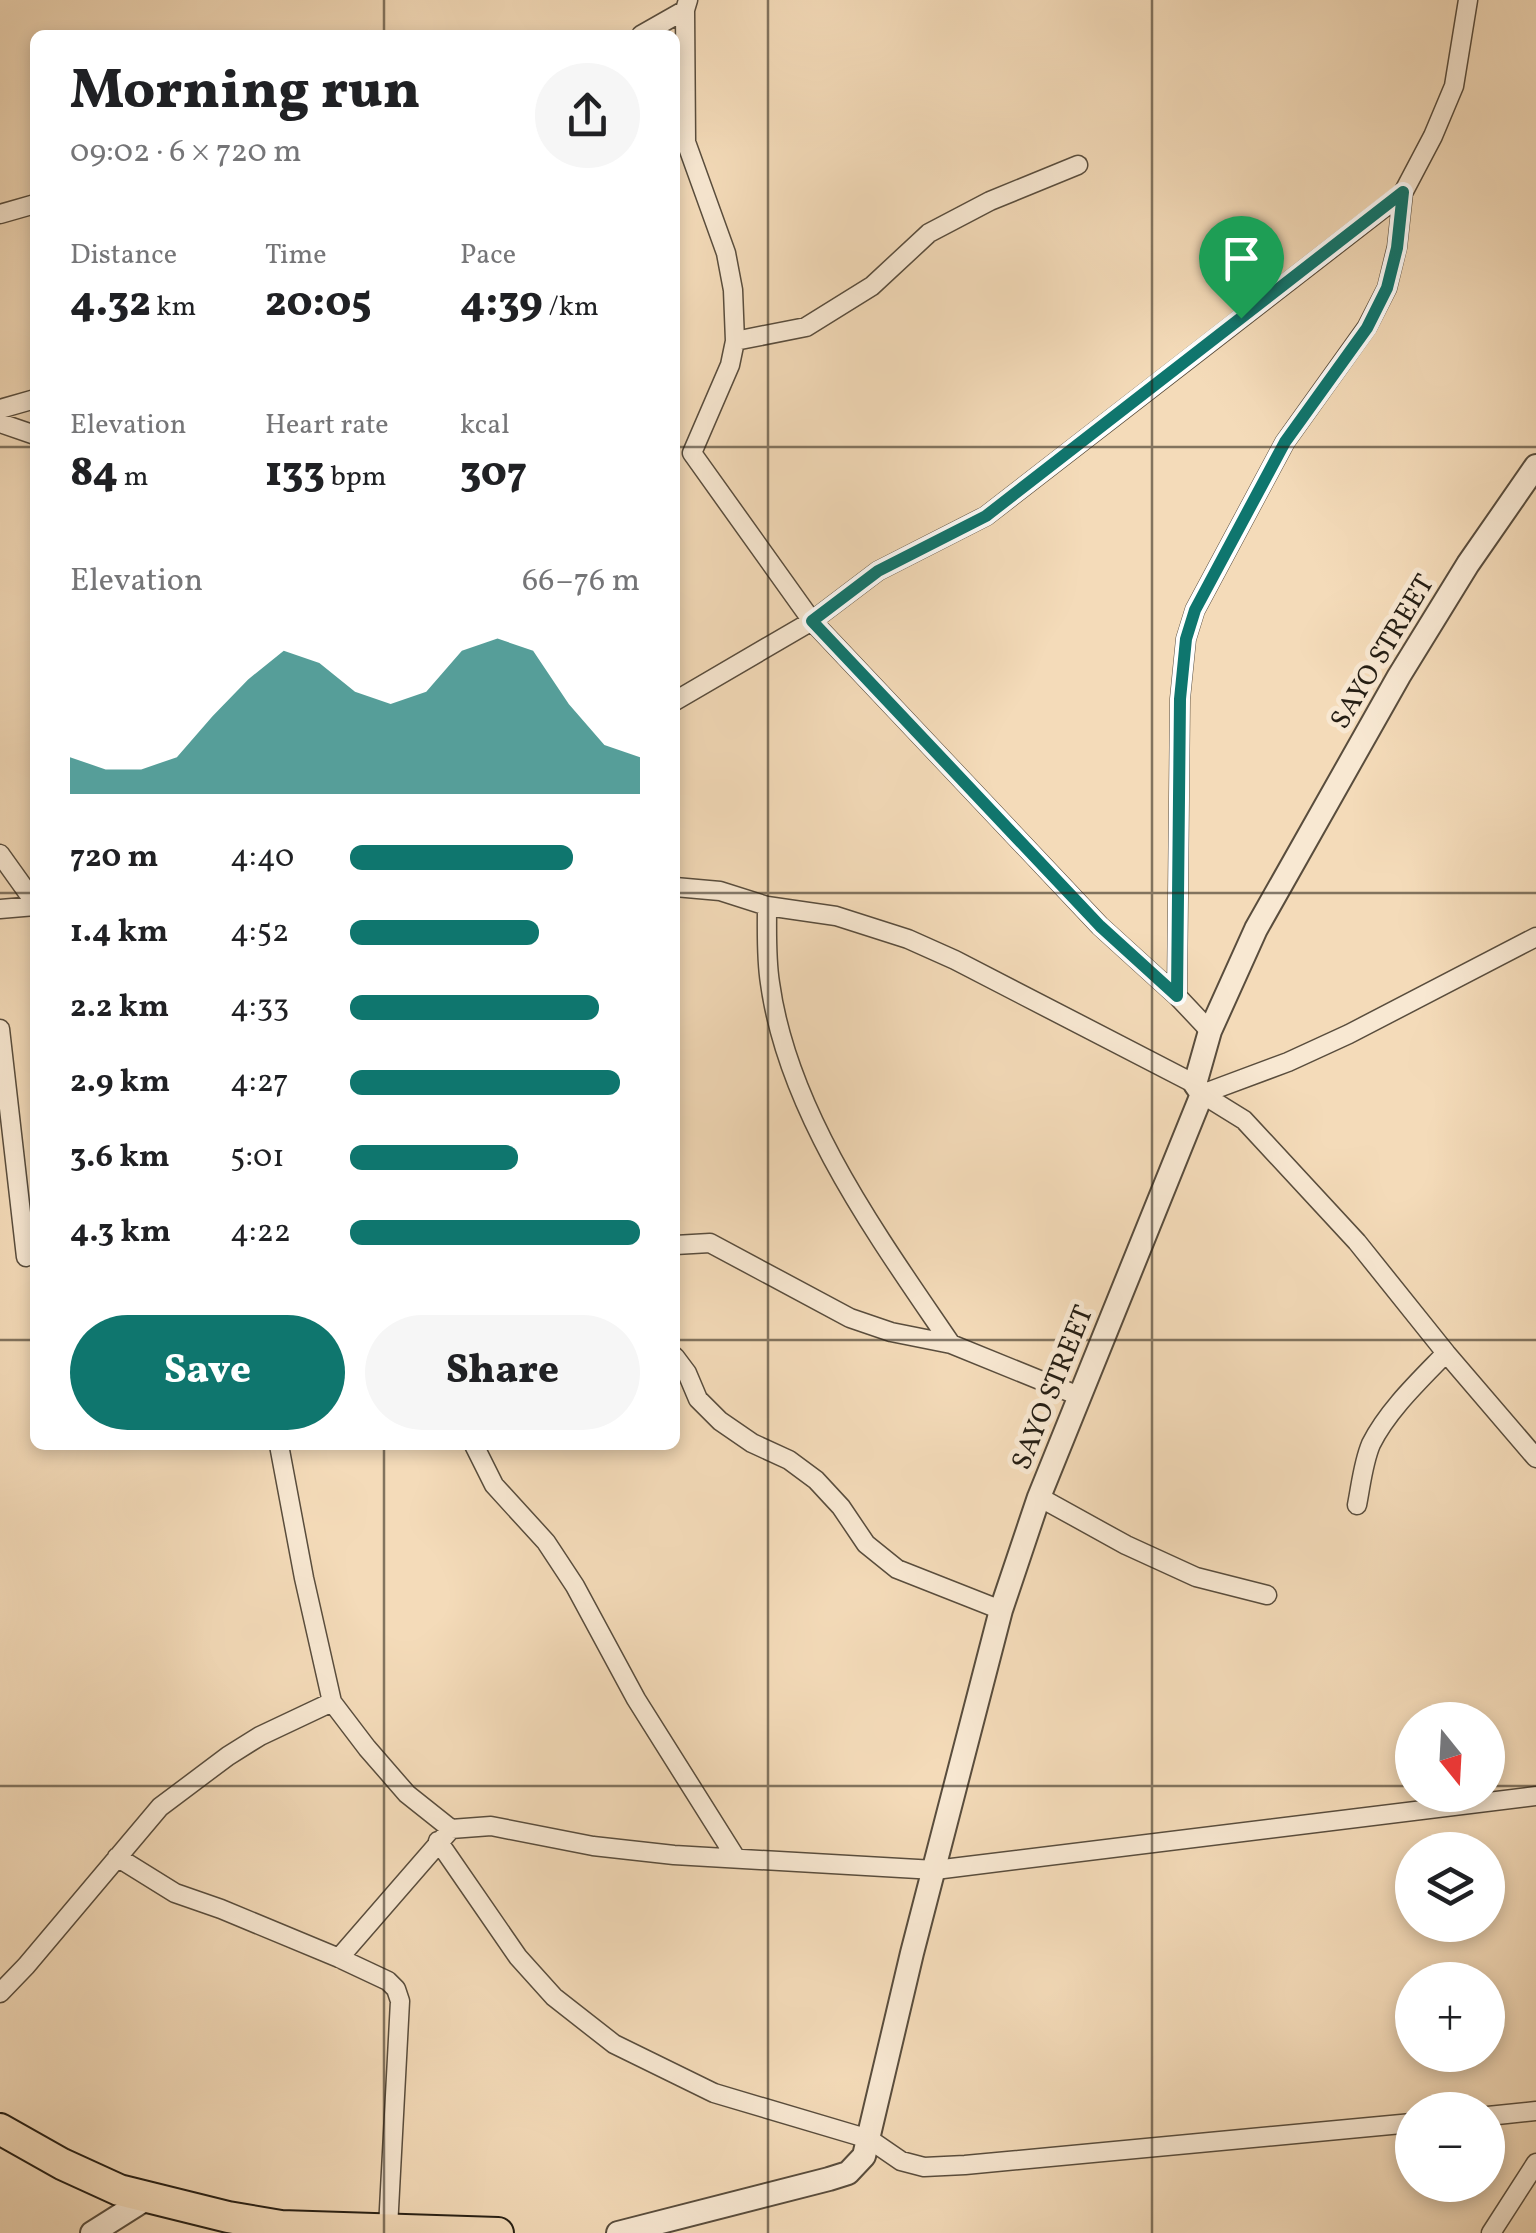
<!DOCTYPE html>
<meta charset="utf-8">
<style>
body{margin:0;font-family:Vollkorn,serif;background:#f6f6f6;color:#202124;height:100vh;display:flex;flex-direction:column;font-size:38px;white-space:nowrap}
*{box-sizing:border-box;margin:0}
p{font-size:32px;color:#757577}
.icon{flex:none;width:55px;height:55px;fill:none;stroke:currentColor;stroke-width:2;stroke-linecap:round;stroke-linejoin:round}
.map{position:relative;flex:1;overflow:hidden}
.sheet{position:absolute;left:30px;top:30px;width:650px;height:1420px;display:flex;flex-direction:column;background:#fff;border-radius:15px;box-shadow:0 5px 15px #0003}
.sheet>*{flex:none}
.needle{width:65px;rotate:162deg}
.fabs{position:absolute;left:1395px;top:1702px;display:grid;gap:20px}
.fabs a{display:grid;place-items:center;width:110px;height:110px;border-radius:50%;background:#fff;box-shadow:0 5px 15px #0003;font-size:50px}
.pin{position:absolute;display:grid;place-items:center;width:85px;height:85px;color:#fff;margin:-102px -42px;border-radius:50% 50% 50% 0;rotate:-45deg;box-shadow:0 0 10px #0007}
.pin .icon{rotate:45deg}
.round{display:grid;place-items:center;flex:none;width:105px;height:105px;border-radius:52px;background:#f6f6f6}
.summary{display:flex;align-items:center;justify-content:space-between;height:170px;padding:0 40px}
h1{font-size:55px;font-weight:800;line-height:75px}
.stats{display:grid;grid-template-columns:repeat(3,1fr);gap:15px;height:170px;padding:10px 40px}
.stats div{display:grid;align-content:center}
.stats b{font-size:42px;font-weight:800}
.stats small{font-size:28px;font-weight:400}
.stats p{font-size:28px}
.chart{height:280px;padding:20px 40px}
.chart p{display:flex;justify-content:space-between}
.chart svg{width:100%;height:180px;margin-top:10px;fill:#0f766e;opacity:.7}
.button{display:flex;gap:20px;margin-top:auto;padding:20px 40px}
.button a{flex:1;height:115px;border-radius:60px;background:#0f766e;color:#fff;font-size:40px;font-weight:800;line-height:115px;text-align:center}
.button a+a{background:#f6f6f6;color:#202124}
ul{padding:0 40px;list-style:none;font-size:32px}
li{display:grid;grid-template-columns:160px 120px 1fr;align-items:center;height:75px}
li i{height:25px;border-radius:12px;background:#0f766e}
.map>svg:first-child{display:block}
</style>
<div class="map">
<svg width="1536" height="2233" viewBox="0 0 1536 2233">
<rect width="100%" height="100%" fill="#f4dbb9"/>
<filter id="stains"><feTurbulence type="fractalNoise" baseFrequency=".002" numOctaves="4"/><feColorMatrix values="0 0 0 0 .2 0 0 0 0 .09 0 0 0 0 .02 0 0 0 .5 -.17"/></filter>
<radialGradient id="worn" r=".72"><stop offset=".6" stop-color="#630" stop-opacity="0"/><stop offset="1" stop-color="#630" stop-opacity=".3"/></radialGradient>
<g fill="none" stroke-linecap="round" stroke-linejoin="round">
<defs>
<path id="minor" d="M688,0L685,10L686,142L726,253L733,290L735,341L730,365L692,453
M641,35L685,10
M0,214L35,204
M735,341L806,327L872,286L929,233L990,201L1078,165
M0,409L35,399
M0,423L35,435
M692,453L812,621L1100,926L1177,996L1210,1031
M675,701L812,621L878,571L986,516L1403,193
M0,854L35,903
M675,887L720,891L767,906L836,916L908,939L955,960L1195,1084
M767,906C767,932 766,958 770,983C788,1114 879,1238 951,1344
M0,909L35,906
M1177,996L1180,699L1186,639L1195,610L1285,442L1367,327L1387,288L1397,247L1403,193L1433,136L1454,86L1468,0
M0,1029L26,1257
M1202,1094L1244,1120L1357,1242L1446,1353L1536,1458
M1202,1094L1288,1062L1349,1034L1536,937
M675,1245L710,1243L850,1318L891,1332L951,1344L1079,1396
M675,1357L687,1373L698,1399L720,1421L752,1443L789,1460L816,1480L841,1507L866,1544L897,1569L1001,1610
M279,1445L304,1578L332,1702L367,1748L407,1794L451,1829L339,1958
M474,1445L494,1485L546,1542L575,1586L636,1699L736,1858
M1039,1497L1126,1545L1196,1577L1267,1595
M1357,1505C1361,1485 1363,1463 1371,1444C1388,1410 1420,1380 1446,1353
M451,1829L491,1826L593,1846L674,1855L935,1870L1536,1796
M438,1841L518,1957L554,1997L614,2044L714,2093L869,2139L901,2161L924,2167L965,2165L1412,2123
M117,1857L175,1893L221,1909L339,1958L388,1981L396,1989L400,2001L388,2228
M0,1993L26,1966L160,1807L228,1756L260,1736L332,1702
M1488,2116L1536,2111
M1491,2233L1536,2163"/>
<path id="tertiary" d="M92,2233L149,2197
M618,2233L829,2179L848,2173L864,2156L912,1953L1001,1610L1039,1497L1202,1094L1195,1084L1210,1031L1256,929L1399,676L1468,564L1536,466"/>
<path id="primary" d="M0,2129L62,2164L119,2190L228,2217L281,2226L498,2233"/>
</defs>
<!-- minor casing -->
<use href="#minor" stroke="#594d3d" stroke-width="21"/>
<!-- tertiary casing -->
<use href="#tertiary" stroke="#594d3d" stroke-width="26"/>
<!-- primary casing -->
<use href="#primary" stroke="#251e14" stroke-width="34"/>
<!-- minor -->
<use href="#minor" stroke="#f8e8d2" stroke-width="18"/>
<!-- tertiary -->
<use href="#tertiary" stroke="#f8e8d2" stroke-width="22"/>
<!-- primary -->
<use href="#primary" stroke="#f4dbb9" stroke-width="30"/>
</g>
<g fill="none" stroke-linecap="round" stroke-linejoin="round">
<defs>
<path id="route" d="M1403,192L1397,248L1387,288L1367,328L1285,442L1195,610L1186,639L1180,699L1177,996L1100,926L812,621L878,571L986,516Z"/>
</defs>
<!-- route casing -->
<use href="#route" stroke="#fff" stroke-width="20"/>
<!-- route -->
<use href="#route" stroke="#0f766e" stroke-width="12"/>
</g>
<!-- grid -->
<path fill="none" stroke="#251e14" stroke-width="2.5" stroke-opacity="0.55" d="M384,0V35M768,0V2233M1152,0V2233M0,447H35M675,447H1536M0,893H35M675,893H1536M0,1340H35M675,1340H1536M384,1445V2233M0,1786H1412M1488,1786H1536"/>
<g text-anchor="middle" stroke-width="10" stroke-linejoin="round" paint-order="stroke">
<!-- street labels -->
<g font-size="28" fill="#251e14" stroke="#f8e8d2">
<text transform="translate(1381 651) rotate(-59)" y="10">SAYO STREET</text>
<text transform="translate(1051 1387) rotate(-68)" y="10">SAYO STREET</text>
</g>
</g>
<rect width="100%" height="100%" filter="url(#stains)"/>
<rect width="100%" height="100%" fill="url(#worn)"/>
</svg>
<div class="fabs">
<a><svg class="needle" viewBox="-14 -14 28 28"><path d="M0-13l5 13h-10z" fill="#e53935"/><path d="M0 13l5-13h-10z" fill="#757577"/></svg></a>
<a><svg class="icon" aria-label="layers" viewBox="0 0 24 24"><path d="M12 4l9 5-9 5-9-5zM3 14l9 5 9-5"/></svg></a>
<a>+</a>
<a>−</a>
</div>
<div class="pin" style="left:1241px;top:318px;background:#1e9e55"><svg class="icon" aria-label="arrive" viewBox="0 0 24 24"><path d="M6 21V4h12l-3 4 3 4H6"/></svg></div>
<section class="sheet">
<div class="summary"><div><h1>Morning run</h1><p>09:02 · 6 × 720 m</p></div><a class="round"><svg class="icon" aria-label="share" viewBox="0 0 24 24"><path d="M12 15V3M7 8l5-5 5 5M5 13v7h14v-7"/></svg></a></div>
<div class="stats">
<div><p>Distance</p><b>4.32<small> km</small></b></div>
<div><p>Time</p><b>20:05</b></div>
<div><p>Pace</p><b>4:39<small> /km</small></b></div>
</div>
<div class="stats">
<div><p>Elevation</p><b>84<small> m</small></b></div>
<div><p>Heart rate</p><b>133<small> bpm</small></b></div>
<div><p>kcal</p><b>307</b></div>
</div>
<div class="chart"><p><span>Elevation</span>66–76 m</p>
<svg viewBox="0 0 160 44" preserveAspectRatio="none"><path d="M0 44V35L10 38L20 38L30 35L40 25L50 16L60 9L70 12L80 19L90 22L100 19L110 9L120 6L130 9L140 22L150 32L160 35V44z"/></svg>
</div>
<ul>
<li><b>720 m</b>4:40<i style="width:77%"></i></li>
<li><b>1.4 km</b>4:52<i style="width:65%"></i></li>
<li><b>2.2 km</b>4:33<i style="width:86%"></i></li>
<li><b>2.9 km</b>4:27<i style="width:93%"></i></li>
<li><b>3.6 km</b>5:01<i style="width:58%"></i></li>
<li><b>4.3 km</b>4:22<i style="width:100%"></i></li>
</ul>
<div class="button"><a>Save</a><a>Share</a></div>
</section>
</div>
